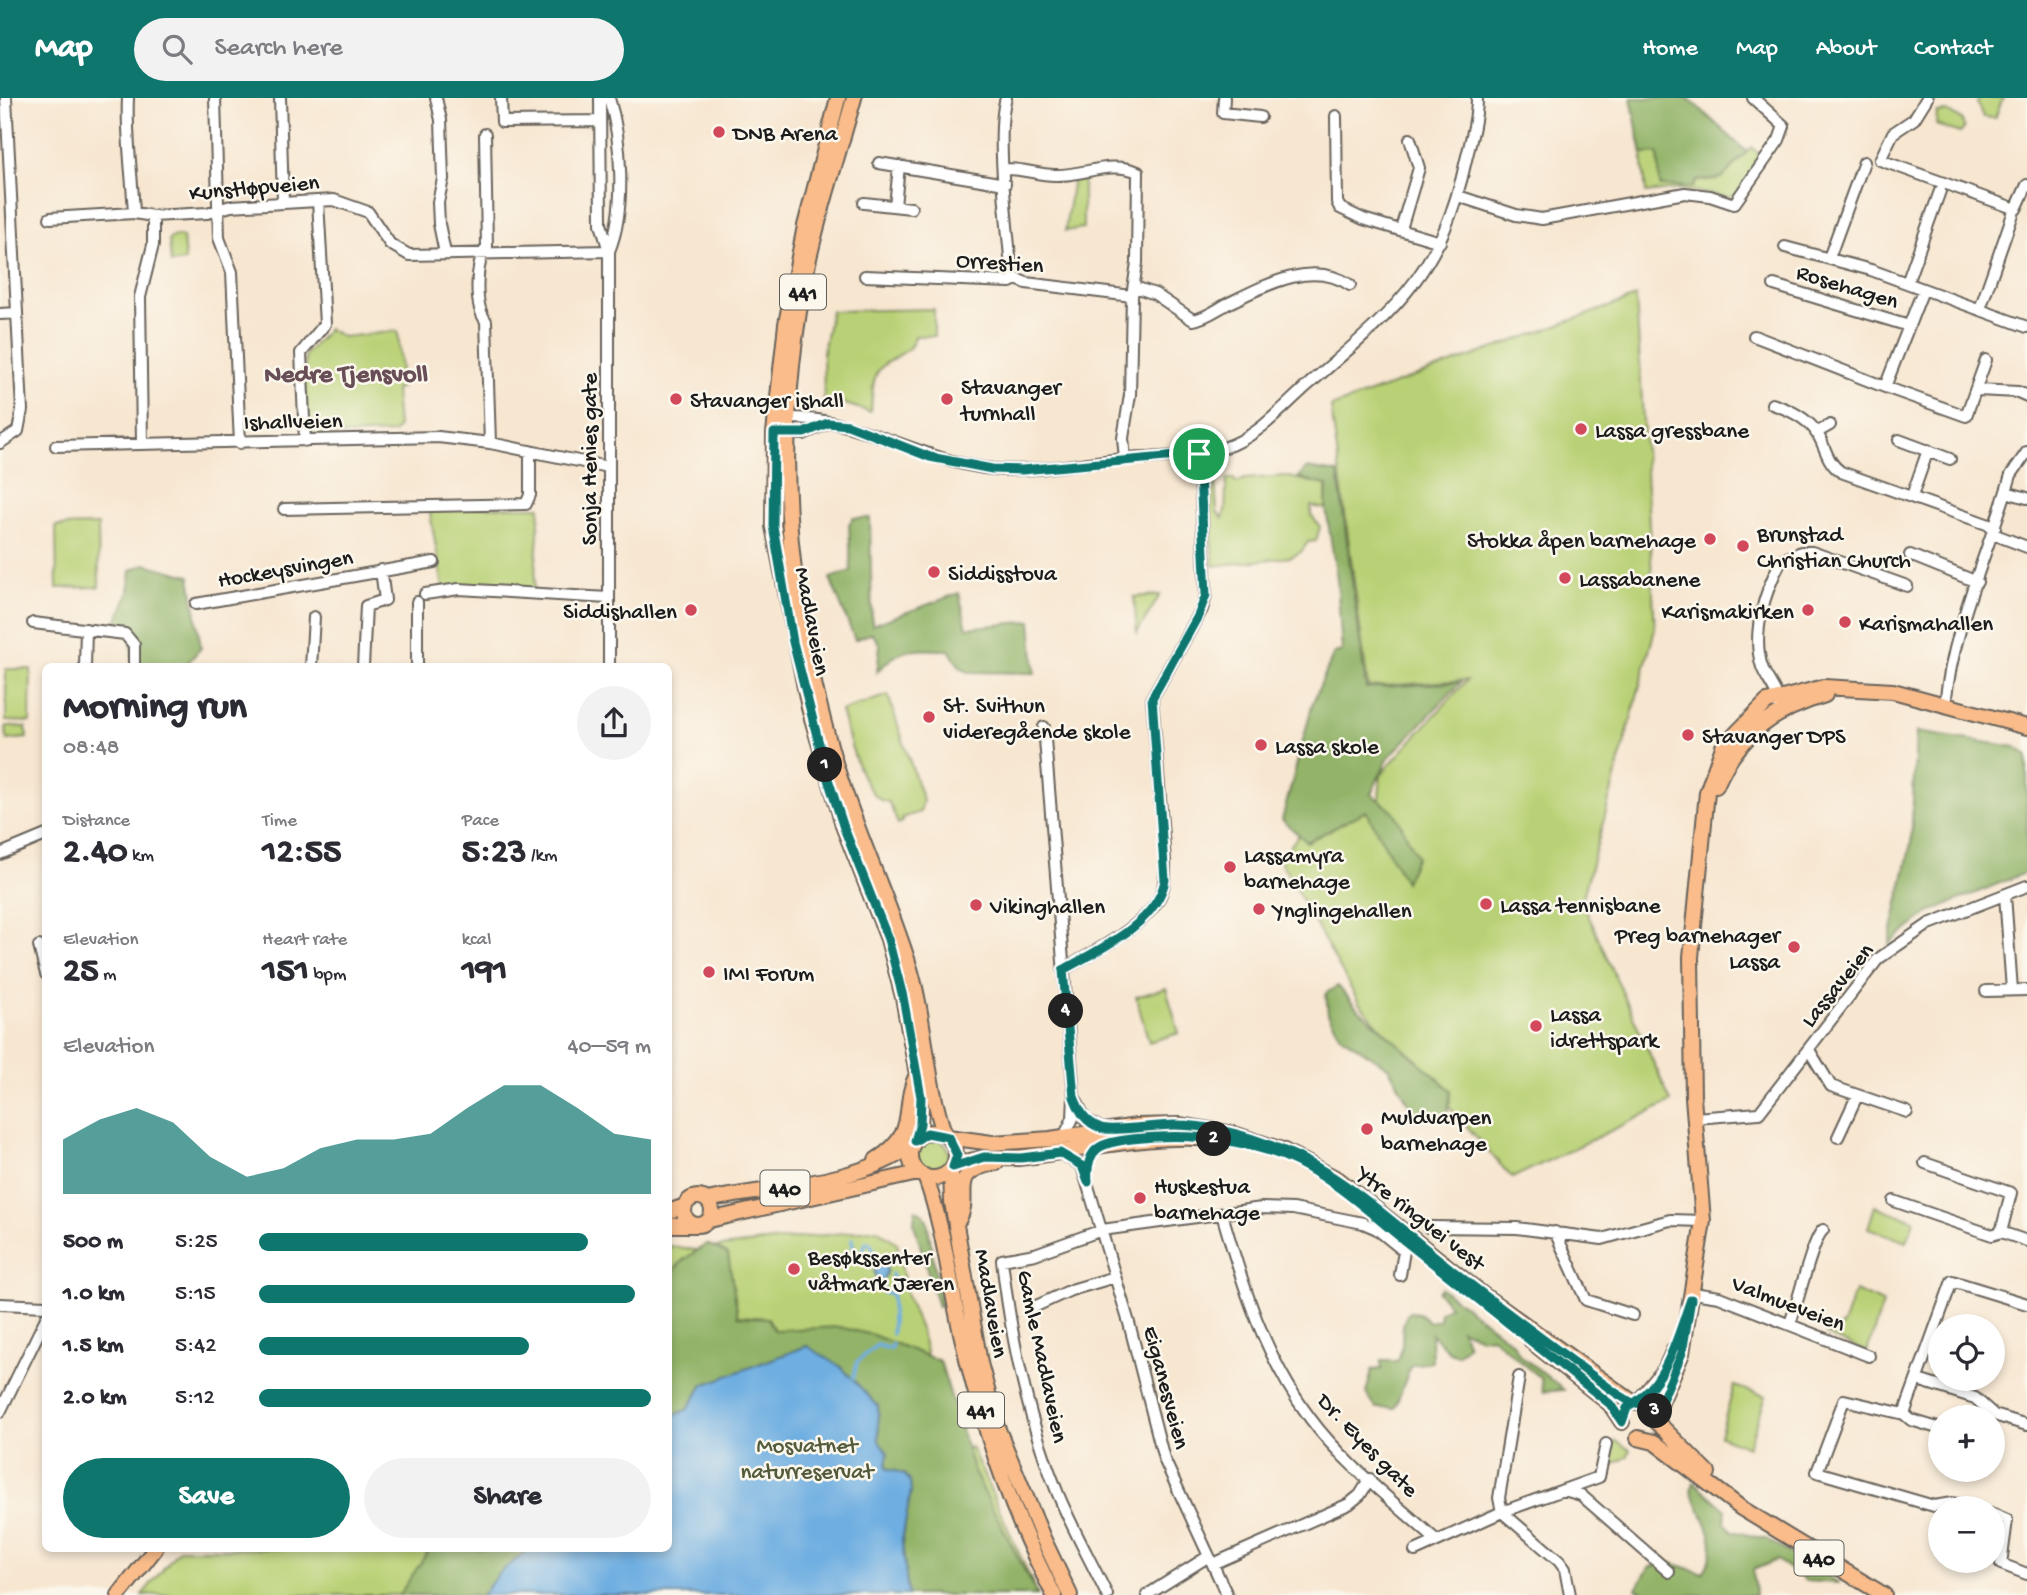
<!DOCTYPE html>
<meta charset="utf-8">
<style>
body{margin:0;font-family:"Gochi Hand",sans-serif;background:#f2f2f3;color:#2b2b33;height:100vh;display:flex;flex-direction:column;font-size:26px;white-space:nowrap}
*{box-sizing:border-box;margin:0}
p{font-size:23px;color:#7c7c81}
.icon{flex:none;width:38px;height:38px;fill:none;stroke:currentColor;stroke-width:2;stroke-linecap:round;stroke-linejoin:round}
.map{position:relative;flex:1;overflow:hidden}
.sheet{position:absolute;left:42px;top:565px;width:630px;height:889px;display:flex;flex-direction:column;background:#fff;border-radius:10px;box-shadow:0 4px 10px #0003}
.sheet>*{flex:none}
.buttons{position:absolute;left:1928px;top:1216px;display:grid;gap:14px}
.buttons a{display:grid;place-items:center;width:77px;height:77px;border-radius:50%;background:#fff;box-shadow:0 4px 10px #0003;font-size:35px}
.pin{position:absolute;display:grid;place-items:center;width:60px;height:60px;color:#fff;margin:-30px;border:4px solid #fff;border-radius:50%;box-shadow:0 2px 7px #0007}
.km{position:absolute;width:35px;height:35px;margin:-18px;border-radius:50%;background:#222;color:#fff;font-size:19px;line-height:35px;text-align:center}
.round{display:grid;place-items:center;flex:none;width:74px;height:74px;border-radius:37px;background:#f2f2f3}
.headline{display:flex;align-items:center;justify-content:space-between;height:119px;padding:0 21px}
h1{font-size:38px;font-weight:800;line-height:52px}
.figures{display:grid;grid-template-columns:repeat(3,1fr);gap:10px;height:119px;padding:7px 21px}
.figures div{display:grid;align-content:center}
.figures b{font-size:35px;font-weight:800}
.figures small{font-size:19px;font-weight:400}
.figures p{font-size:19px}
.chart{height:196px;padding:14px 21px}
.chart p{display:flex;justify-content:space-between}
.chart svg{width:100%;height:126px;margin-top:7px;fill:#0f766e;opacity:.7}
.action{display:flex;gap:14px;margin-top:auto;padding:14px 21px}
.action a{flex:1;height:80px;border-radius:42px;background:#0f766e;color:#fff;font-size:28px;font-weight:800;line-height:80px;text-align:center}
.action a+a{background:#f2f2f3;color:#2b2b33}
ul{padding:0 21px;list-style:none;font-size:23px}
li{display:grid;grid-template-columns:112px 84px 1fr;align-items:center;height:52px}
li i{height:18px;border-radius:9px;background:#0f766e}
header{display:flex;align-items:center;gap:42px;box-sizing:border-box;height:98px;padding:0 35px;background:#0f766e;color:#fff}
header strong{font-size:33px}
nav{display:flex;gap:38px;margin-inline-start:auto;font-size:24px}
.search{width:490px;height:63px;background:#f2f2f3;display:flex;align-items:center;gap:18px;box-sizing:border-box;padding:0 24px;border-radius:38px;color:#7c7c81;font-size:26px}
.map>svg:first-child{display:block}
</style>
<header>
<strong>Map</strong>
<div class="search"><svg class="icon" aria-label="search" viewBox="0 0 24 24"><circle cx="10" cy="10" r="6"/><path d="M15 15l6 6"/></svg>Search here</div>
<nav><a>Home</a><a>Map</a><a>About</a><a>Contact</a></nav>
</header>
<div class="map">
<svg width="2027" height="1497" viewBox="0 0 2027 1497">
<rect width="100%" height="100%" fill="#fbf7ec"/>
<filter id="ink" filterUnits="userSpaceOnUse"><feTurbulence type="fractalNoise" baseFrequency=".0143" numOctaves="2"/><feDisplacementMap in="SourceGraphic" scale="14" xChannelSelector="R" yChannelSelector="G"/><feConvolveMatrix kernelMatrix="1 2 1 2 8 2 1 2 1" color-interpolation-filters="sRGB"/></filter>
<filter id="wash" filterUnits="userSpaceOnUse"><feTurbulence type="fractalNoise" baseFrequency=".00686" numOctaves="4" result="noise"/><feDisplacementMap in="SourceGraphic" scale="28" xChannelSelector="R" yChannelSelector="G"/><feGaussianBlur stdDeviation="1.57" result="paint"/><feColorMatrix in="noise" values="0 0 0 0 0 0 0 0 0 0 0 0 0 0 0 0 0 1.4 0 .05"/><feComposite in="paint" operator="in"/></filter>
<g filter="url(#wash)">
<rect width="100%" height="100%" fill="#f7e6d0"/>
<!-- green -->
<path fill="#b9d176" stroke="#6a7649" stroke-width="2" d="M1980,0H2003L1995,20L1983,19L1977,5Z
M1946,14L1962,21L1964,30L1960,35L1936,27L1937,15Z
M1751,49L1762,59L1736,98L1727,99L1680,91L1646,95L1642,56L1658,55L1661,88L1722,80Z
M1083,78V130L1065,133L1073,79Z
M175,138L183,139L185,163L171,165L169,141Z
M1636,199L1655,531L1582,803L1671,1004L1512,1080L1359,905L1280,762L1297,739L1379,701L1381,676L1467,582L1368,589L1331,309Z
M934,211V238H915C912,258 885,259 877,275C871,286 873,302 870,314L836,303L833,310L824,306L823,254L831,213Z
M328,231L343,239L398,233L402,289L395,291L398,329L394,335L317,338L310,333L306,324L305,257Z
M1284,378L1326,387V411L1311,408V417L1320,429L1316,443L1308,444L1301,454L1291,459L1213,468L1208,382L1215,381L1217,414L1223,420C1228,408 1224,395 1227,381H1234L1236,385L1245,381Z
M429,409H540L534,492L443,490Z
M98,427L99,489L57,490L56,428Z
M1160,497L1137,535L1134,499Z
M6,571H31L30,624L6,623Z
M888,597L923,703L920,714L902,720L903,724L898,726L889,704C862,704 848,635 841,613Z
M6,628L26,629L27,640L7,642Z
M1166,890L1179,935L1149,944L1136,899Z
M917 1057a16 16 0 1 1 32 0a16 16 0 1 1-32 0Z
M1875,1108L1914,1122L1907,1144L1868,1130Z
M877,1131L897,1145L907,1198L921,1234L934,1285L958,1325L967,1352L971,1349L1038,1497H142L179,1451H668L669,1148L695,1152Z
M1855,1193L1883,1205L1867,1254L1826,1237L1843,1227Z
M1734,1288L1766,1298L1748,1349L1720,1338Z
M1616,1343L1630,1352L1627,1359L1605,1370L1608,1351Z"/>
<!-- forest -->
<path fill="#92b367" stroke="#576842" stroke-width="2" d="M1631,0H1688L1747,54L1722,80L1696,83L1693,89L1660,88L1658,55L1642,56Z
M1307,370L1338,375L1366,590L1461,584L1388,660L1371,696L1395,715L1417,758L1405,784L1366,713L1307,744L1282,722L1313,604L1334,555L1342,553L1337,481L1326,411L1327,387L1298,380Z
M853,420H870L872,527L959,495L967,530L1031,523L1035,575L968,574L960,569L949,552C915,552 902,546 877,574L880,547L872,535L855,542L830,480L851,473L849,426Z
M145,466L190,478L201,550L184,569H133L131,539L115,527L129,494L131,472Z
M1916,634L2016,649L2027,657V774L1931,813L1889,846L1911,745Z
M1338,888L1356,909L1451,992L1447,1022L1414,1015L1389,970L1341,938L1328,916L1326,895Z
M915,1112L921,1114L927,1122L941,1207L938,1209L914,1126Z
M707,1146L728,1156L738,1218L768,1220L774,1232L839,1229L873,1237L940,1263L974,1374L1037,1497H908L902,1443L911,1392L904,1376L886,1370L879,1343L878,1308L807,1248L703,1287L688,1311L669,1320V1178L683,1162Z
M1441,1190L1513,1245L1520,1257L1564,1292L1543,1294L1541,1281L1491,1238L1480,1240L1461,1231L1468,1247L1457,1257L1449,1254L1431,1236L1432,1264L1411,1267L1395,1310H1376L1366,1295L1372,1272L1382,1271L1381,1263H1397C1407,1247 1397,1229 1409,1214L1419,1215L1428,1224L1439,1222L1440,1214L1450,1208L1438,1194Z
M1694,1384L1726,1412L1725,1424L1732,1433L1766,1441L1839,1485L1806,1483L1777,1462L1753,1472L1755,1497H1648L1636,1491L1649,1470L1665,1463L1703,1475C1724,1444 1703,1422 1691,1393Z
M430,1451H530L499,1475L482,1497H399Z"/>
<!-- water -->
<path fill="#6eaee1" stroke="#45657e" stroke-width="2" d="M877,1156L883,1159L887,1172L883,1182L876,1181L872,1161Z
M807,1248L841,1269L878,1308L879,1343L888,1355L886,1370L904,1376L910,1383L911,1392L902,1443L908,1497H482L499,1475L530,1451H668L669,1320L688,1311L703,1287Z"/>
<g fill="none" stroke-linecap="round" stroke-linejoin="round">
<!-- stream -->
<path stroke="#6eaee1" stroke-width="3.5" d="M852,1141L854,1155L861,1153L867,1144L871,1146L877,1162
M880,1180L884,1195H891
M892,1236V1176
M853,1280L857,1264L877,1247L890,1251L892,1246"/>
</g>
</g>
<g filter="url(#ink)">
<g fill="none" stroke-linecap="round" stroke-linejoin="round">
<defs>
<path id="minor" d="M128,0C126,39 132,76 134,115
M215,0L219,140L232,174L240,345
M280,0L283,104
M436,0L441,22L443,81L438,104L439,126L445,155
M501,0L502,24L600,23
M600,0L601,126L609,153V569
M1006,0C995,35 1008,130 1011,171L1016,181
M1224,0L1223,15L1260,19
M1927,0L1914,21L1893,35L1880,62L2016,111L2027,87
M1336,18L1337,104L1340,110L1363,121L1440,144
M485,36L487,149C475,165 474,208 486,223L490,345
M879,65L1005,86
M1004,71C1022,70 1037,77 1055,77C1083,78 1110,62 1138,74L1137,165L1132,198L1130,297L1123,340L1125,361
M1458,98L1516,117L1542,121L1685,95L1710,98L1734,106L1779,42L1784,28L1753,0
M864,105L911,110
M895,108L899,68
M50,120L134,115L153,118L207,115L231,108L334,102L368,114L390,146L409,157L609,153
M1401,131L1419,70L1410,41
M1785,149L1871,172L2027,229
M609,153C626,112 622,42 609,0
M1829,160L1864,64
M865,178L1010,184L1016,181L1026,185L1132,198
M1907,185L1940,93
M1774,187L1909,228
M1135,189L1155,196L1193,222C1206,220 1216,212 1227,206C1264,188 1312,161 1350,187
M1923,192L1885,289L1966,318L1986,262
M1980,211L2013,116
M0,216L17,215
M1754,238L1885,289
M1977,292L2018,294L2027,298
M1772,306C1788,311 1804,318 1815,332C1826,347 1825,363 1841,374L1995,429
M783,325L789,320C861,319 921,364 993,371C1037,375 1081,364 1125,361C1161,358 1200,361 1234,346C1262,334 1286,306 1309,286C1393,213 1441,178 1466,62C1471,42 1477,21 1477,0
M780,335L804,336L828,325
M1816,335L1830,327
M1899,342L1950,361
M305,343L301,255L325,226L318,103
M0,345L18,333L22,312L6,0
M142,345L140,199L153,147V118
M56,348L438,339L490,345L608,369
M2006,394L2027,400
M1912,398L1928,352
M284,411L526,406L530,397V353
M1993,436L2027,449
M1910,457L1977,484
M425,496L459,491L608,500
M417,504V569
M196,506L434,464
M33,525L125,536L134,547V569
M85,569L86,531
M311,569L314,519
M363,569L366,508L385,502L381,472
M1945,607C1953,528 1989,453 2011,377L2027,354
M1779,608C1778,592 1767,583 1762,569C1751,535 1765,493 1781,463L1801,454H1812L1907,488
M1044,629L1074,999L1073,1020L1064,1039
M0,756L46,737
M2005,797L2012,892
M39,848L46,876
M1063,872C1091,855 1149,827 1161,796C1166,785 1165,774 1165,763L1152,600L1202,511L1206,497L1199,356
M1986,893L2027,892
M1809,952L1831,988L1907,1014
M1076,1002L1085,1021L1104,1032
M1695,1020L1759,1015L1878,861L1929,826L2027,788
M1838,1039L1857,998
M1061,1055L1082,1068L1129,1225L1164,1361L1227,1497
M1925,1065L2011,1095L2001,1134
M1894,1103L1992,1137L2001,1134L2027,1143
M1222,1116C1243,1188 1264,1258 1310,1320C1342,1364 1395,1405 1436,1442
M1428,1129L1517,1130L1602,1141L1670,1122L1703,1123
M1555,1134L1586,1202L1633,1217
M1693,1195L1719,1199L1869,1258
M0,1206L46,1208
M1034,1209L1071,1192L1115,1179
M1790,1225C1798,1206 1812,1141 1823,1132
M1519,1279L1499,1400L1502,1414L1559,1463L1565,1471L1570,1497
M1918,1282L1975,1300L1994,1317L2027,1327
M0,1314L46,1220
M1904,1316L1952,1183L2027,1206
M1941,1331L1911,1322L1904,1316L1844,1302L1817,1374L1934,1408L1952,1405L1976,1410
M1564,1392L1581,1397L1669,1474
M1993,1416L2007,1422L2001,1466L2027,1476
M1415,1453L1502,1414L1599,1379L1606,1346
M1213,1466L1349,1406L1360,1397L1370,1381
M1107,1497C1091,1463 1072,1430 1058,1396C1028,1322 1011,1241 1002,1162L1035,1156L1102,1132L1262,1110L1293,1111L1363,1125L1377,1131L1404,1153L1400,1177
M1147,1497L1209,1458"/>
<path id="major" d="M838,0L805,128L786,226L774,335L773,428L809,610L844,730L888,841L903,899L921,999L920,1026L915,1043
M854,0C839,55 820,109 808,165C772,337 784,490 833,658C853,728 886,794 908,864C926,920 925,982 945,1037
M1716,688C1737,638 1774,612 1825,597
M910 1057a23 23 0 1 1 46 0a23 23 0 1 1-46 0Z
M948,1039L992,1045L1050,1041L1137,1028L1179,1027L1234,1036L1282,1052L1339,1082L1482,1196L1634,1305
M876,1062C921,1034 900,1011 917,976
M953,1069C985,1055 996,1063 1027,1059C1098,1049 1154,1034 1227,1042
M951,1072L952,1104L980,1265L997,1329L1043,1440L1070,1497
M925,1078C944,1129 949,1182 961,1235C981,1325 1011,1415 1054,1497
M684 1113a14 14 0 1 1 28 0a14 14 0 1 1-28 0Z
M707,1102C767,1090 865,1085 913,1046
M668,1114L685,1108
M959,1121C973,1096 945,1074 996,1065
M709,1122L918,1075
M668,1127H697
M1532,1244L1610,1306L1622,1324
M1639,1304L1665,1272L1674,1252
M1656,1316L1682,1255L1703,1123L1693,999L1691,859L1707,694L1723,649L1767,604L1824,589L1893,593L2027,629
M1657,1324L1708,1375
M1638,1340L1654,1344L1741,1410L1884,1497
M119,1497L155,1451"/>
</defs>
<!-- minor casing -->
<use href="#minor" stroke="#69635b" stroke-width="14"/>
<!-- major casing -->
<use href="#major" stroke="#69635b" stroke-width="18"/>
<!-- minor -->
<use href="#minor" stroke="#fff" stroke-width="10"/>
<!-- major -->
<use href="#major" stroke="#f9bc8a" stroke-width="14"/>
</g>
</g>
<g fill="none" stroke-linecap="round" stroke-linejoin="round" filter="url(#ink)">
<defs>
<path id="route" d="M1199,356L1022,372L992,371L930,359L848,327L828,325L804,335H774L773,428L793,544L828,681L844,730L888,841L903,899L921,999L920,1026L915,1043L927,1035L948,1039L957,1057L953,1069L984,1059L1021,1060L1060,1055L1082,1068L1088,1084C1085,1049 1101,1045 1132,1041C1183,1035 1236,1040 1284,1058C1331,1077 1370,1115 1410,1147C1477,1200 1543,1253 1610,1306L1622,1324L1627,1310C1667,1286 1676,1243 1691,1201L1682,1255L1656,1316C1651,1307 1644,1303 1634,1306L1616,1295C1559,1253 1502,1212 1447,1168C1395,1127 1344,1077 1282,1052C1249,1038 1211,1027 1174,1027C1159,1027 1111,1034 1101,1030C1085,1024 1080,1014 1074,999L1063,872C1098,852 1157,826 1165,782L1152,600L1198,518L1206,497L1199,356"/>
</defs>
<!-- route casing -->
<use href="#route" stroke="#fff" stroke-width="14"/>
<!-- route -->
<use href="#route" stroke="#0f766e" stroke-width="9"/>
</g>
<!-- markers -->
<g fill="#d1495b" stroke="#fbf7ec" stroke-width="2.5">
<circle cx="719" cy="34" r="7"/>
<circle cx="676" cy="301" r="7"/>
<circle cx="947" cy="301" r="7"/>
<circle cx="1581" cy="331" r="7"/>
<circle cx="1710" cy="441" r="7"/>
<circle cx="1743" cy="448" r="7"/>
<circle cx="934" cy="474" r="7"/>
<circle cx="1565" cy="480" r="7"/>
<circle cx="691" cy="512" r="7"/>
<circle cx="1808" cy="512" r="7"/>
<circle cx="1845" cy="524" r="7"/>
<circle cx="929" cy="619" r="7"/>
<circle cx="1688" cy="637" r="7"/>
<circle cx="1261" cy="647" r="7"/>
<circle cx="1230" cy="769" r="7"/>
<circle cx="1486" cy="806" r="7"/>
<circle cx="976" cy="807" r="7"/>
<circle cx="1259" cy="811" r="7"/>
<circle cx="1794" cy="849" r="7"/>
<circle cx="709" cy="874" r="7"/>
<circle cx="1536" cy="928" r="7"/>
<circle cx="1367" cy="1031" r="7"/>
<circle cx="1140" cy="1100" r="7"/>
<circle cx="794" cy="1171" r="7"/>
</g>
<g text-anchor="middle" stroke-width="5" stroke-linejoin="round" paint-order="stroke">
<!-- shield labels -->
<g fill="#fbf7ec" stroke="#5f5e5a" stroke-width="2">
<rect x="780" y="176.5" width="46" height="35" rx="5"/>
<rect x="760.5" y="1072.5" width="49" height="35" rx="5"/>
<rect x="958" y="1294.5" width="46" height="35" rx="5"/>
<rect x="1794.5" y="1442.5" width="49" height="35" rx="5"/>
</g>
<g font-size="21" font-weight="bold" fill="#1c1c1c">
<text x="803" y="201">441</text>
<text x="785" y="1097">440</text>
<text x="981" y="1319">441</text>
<text x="1819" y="1467">440</text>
</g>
<!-- poi labels -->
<g font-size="23" fill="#1c1c1c" stroke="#fbf7ec" text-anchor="start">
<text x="733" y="42">DNB Arena</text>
<text x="961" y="296">Stavanger<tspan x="961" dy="26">turnhall</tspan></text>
<text x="690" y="309">Stavanger ishall</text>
<text x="1595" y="339">Lassa gressbane</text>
<text x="1757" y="443">Brunstad<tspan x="1757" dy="26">Christian Church</tspan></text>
<text x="1696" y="449" text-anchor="end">Stokka åpen barnehage</text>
<text x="948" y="482">Siddisstova</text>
<text x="1579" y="488">Lassabanene</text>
<text x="677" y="520" text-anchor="end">Siddishallen</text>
<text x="1794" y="520" text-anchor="end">Karismakirken</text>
<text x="1859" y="532">Karismahallen</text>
<text x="943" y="614">St. Svithun<tspan x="943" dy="26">videregående skole</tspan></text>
<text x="1702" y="645">Stavanger DPS</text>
<text x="1275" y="655">Lassa skole</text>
<text x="1244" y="764">Lassamyra<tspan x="1244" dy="26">barnehage</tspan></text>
<text x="1500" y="814">Lassa tennisbane</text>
<text x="990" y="815">Vikinghallen</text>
<text x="1273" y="819">Ynglingehallen</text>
<text x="1780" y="844" text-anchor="end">Preg barnehager<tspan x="1780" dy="26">Lassa</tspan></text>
<text x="723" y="882">IMI Forum</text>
<text x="1550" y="923">Lassa<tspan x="1550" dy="26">idrettspark</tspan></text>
<text x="1381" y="1026">Muldvarpen<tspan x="1381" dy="26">barnehage</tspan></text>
<text x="1154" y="1095">Huskestua<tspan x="1154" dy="26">barnehage</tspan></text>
<text x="808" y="1166">Besøkssenter<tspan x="808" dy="26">våtmark Jæren</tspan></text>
</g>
<!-- street labels -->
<g font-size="23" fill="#1c1c1c" stroke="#fbf7ec">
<text transform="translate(254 88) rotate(-5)" y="8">Kunstløpveien</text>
<text transform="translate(1000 163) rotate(4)" y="8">Orrestien</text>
<text transform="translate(1848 187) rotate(17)" y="8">Rosehagen</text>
<text transform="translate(293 322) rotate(-1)" y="8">Ishallveien</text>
<text transform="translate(588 361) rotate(-90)" y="8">Sonja Henies gate</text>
<text transform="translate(285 469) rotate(-10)" y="8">Hockeysvingen</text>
<text transform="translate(814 523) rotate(79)" y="8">Madlaveien</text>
<text transform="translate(1836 886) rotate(-51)" y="8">Lassaveien</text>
<text transform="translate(1422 1119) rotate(38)" y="8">Ytre ringvei vest</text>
<text transform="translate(1789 1204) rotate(21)" y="8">Valmueveien</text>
<text transform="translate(993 1205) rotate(80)" y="8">Madlaveien</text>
<text transform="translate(1044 1258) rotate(78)" y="8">Gamle Madlaveien</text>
<text transform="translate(1168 1289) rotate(75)" y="8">Eiganesveien</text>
<text transform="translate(1369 1346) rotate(46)" y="8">Dr. Eyes gate</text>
</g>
<!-- park labels -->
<g font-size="23" fill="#535b3c" stroke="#fbf7ec">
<text x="807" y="1354">Mosvatnet<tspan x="807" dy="26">naturreservat</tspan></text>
</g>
<!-- quarter labels -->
<g font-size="26" font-weight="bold" fill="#684e56" stroke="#fbf7ec">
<text x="346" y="283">Nedre Tjensvoll</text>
</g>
</g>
</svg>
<div class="buttons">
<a><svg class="icon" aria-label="locate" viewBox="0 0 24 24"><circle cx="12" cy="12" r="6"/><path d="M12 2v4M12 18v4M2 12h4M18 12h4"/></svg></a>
<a>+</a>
<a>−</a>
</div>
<div class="pin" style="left:1199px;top:356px;background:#1e9e55"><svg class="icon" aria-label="arrive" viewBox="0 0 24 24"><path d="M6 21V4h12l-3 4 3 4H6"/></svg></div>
<b class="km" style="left:825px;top:667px">1</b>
<b class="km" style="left:1214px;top:1041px">2</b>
<b class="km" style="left:1655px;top:1313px">3</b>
<b class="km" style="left:1066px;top:913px">4</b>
<section class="sheet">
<div class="headline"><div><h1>Morning run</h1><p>08:48</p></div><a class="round"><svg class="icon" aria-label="share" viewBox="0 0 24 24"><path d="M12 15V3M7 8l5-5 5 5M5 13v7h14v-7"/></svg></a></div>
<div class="figures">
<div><p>Distance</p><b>2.40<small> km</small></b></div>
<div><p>Time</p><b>12:55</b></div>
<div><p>Pace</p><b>5:23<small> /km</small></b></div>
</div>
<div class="figures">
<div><p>Elevation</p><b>25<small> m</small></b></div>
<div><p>Heart rate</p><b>151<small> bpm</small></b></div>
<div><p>kcal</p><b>191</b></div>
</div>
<div class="chart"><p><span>Elevation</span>40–59 m</p>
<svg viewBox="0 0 160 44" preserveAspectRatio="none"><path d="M0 44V25L10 18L20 14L30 19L40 31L50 38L60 35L70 28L80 25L90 25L100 23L110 14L120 6L130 6L140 14L150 23L160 25V44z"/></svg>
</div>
<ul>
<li><b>500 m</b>5:25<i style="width:84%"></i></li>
<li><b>1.0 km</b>5:15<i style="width:96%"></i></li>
<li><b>1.5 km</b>5:42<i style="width:69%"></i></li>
<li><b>2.0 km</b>5:12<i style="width:100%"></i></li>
</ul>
<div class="action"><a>Save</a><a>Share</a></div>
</section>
</div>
